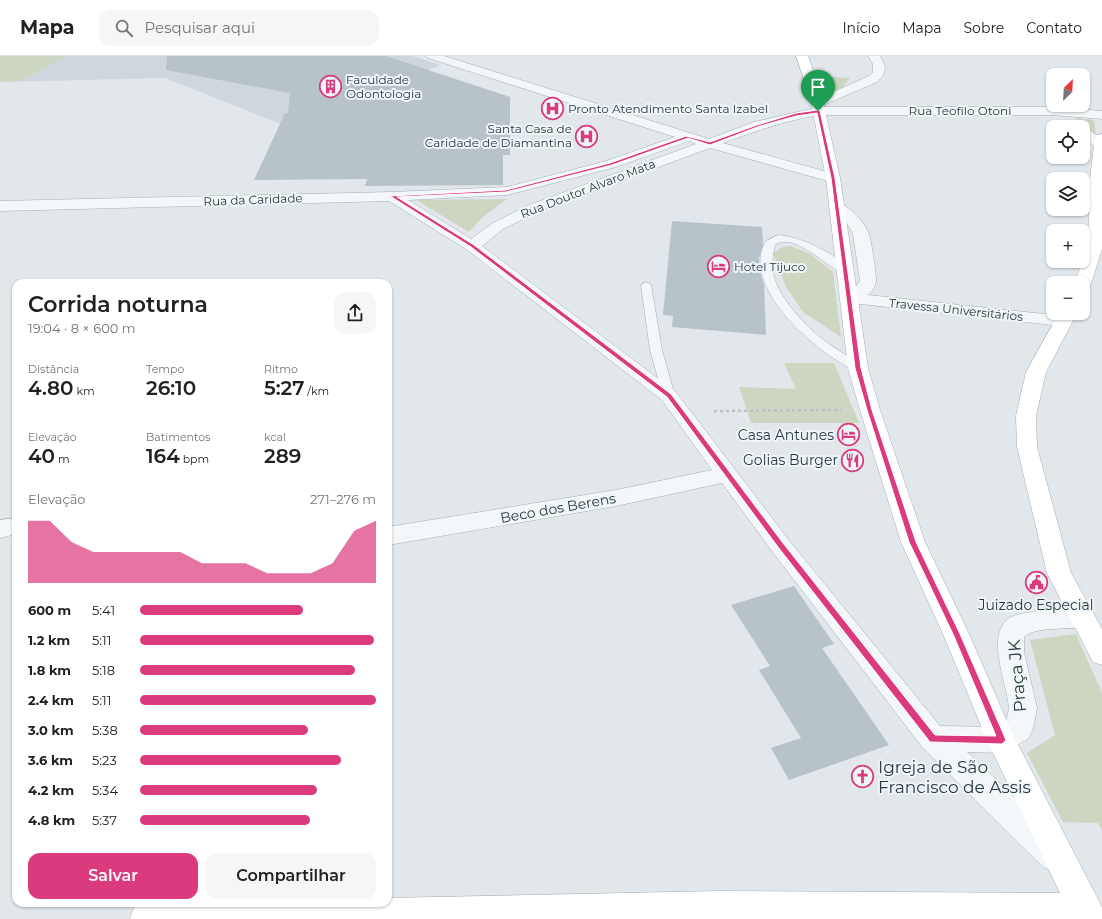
<!DOCTYPE html>
<html lang="pt">
<meta charset="utf-8">
<style>
body{margin:0;font-family:Montserrat,sans-serif;background:#f6f6f6;color:#202124;height:100vh;display:flex;flex-direction:column;font-size:15px;white-space:nowrap}
*{box-sizing:border-box;margin:0}
p{font-size:13px;color:#757577}
.icon{flex:none;width:22px;height:22px;fill:none;stroke:currentColor;stroke-width:2;stroke-linecap:round;stroke-linejoin:round}
.map{position:relative;flex:1;overflow:hidden}
.sheet{position:absolute;left:12px;top:223px;width:380px;height:628px;display:flex;flex-direction:column;background:#fff;border-radius:12px;box-shadow:0 1px 3px #0004}
.sheet>*{flex:none}
.needle{width:26px;rotate:24deg}
.tools{position:absolute;left:1046px;top:12px;display:grid;gap:8px}
.tools a{display:grid;place-items:center;width:44px;height:44px;border-radius:8px;background:#fff;box-shadow:0 1px 3px #0004;font-size:20px}
.pin{position:absolute;display:grid;place-items:center;width:34px;height:34px;color:#fff;margin:-41px -17px;border-radius:50% 50% 50% 0;rotate:-45deg;box-shadow:0 0 4px #0007}
.pin .icon{rotate:45deg}
.round{display:grid;place-items:center;flex:none;width:42px;height:42px;border-radius:12px;background:#f6f6f6}
.head{display:flex;align-items:center;justify-content:space-between;height:68px;padding:0 16px}
h1{font-size:22px;font-weight:600;line-height:30px}
.figures{display:grid;grid-template-columns:repeat(3,1fr);gap:6px;height:68px;padding:4px 16px}
.figures div{display:grid;align-content:center}
.figures b{font-size:20px;font-weight:600}
.figures small{font-size:11px;font-weight:400}
.figures p{font-size:11px}
.chart{height:112px;padding:8px 16px}
.chart p{display:flex;justify-content:space-between}
.chart svg{width:100%;height:72px;margin-top:4px;fill:#db3a7d;opacity:.7}
.cta{display:flex;gap:8px;margin-top:auto;padding:8px 16px}
.cta a{flex:1;height:46px;border-radius:12px;background:#db3a7d;color:#fff;font-size:16px;font-weight:600;line-height:46px;text-align:center}
.cta a+a{background:#f6f6f6;color:#202124}
ul{padding:0 16px;list-style:none;font-size:13px}
li{display:grid;grid-template-columns:64px 48px 1fr;align-items:center;height:30px}
li i{height:10px;border-radius:5px;background:#db3a7d}
header{display:flex;align-items:center;gap:24px;box-sizing:border-box;height:56px;padding:0 20px;background:#fff;border-bottom:1px solid #e0e0e0}
header strong{font-size:19px}
nav{display:flex;gap:22px;margin-inline-start:auto;font-size:14px}
.search{width:280px;height:36px;background:#f6f6f6;display:flex;align-items:center;gap:10px;box-sizing:border-box;padding:0 14px;border-radius:12px;color:#757577;font-size:15px}
.map>svg:first-child{display:block}
</style>
<header>
<strong>Mapa</strong>
<div class="search"><svg class="icon" aria-label="search" viewBox="0 0 24 24"><circle cx="10" cy="10" r="6"/><path d="M15 15l6 6"/></svg>Pesquisar aqui</div>
<nav><a>Início</a><a>Mapa</a><a>Sobre</a><a>Contato</a></nav>
</header>
<div class="map">
<svg width="1102" height="863" viewBox="0 0 1102 863">
<rect width="100%" height="100%" fill="#e1e7eb"/>
<!-- built -->
<path fill="#ced7dd" d="M0,0H413L440,9L286,70L165,22L0,26Z"/>
<!-- green -->
<path fill="#ccd6c1" d="M0,0H67L21,25L0,26Z
M817,20L850,22L842,32L822,41Z
M1075,62L1094,64L1096,79Z
M507,143L484,160L469,176L416,144Z
M791,190L810,198L833,216L841,281L803,256L786,231L773,197L782,191Z
M784,307H834L859,367H751L739,331L796,333Z
M1076,578L1102,637V774L1098,767L1063,766L1027,697L1055,679L1030,584Z"/>
<!-- building -->
<path fill="#b7c2c9" d="M167,0H386L510,41V99H503V129L365,130L367,123L254,124L285,57H288L290,37L166,14Z
M672,165L762,171L763,191L759,202L761,219L764,228L766,279L672,271L673,260L663,259Z
M794,530L834,588L822,592L889,689L789,724L771,692L801,682L759,614L770,610L731,549Z"/>
<g fill="none" stroke-linecap="round" stroke-linejoin="round">
<defs>
<path id="lane" d="M778,179C799,180 838,198 850,215L849,217C833,221 797,173 775,189C768,218 776,232 793,254C815,281 834,292 862,309L864,312L862,315C853,317 845,309 838,305C806,286 741,227 766,185Z
M646,226L651,229L662,294L675,340L673,343H665L663,340L650,294L641,229Z"/>
<path id="street" d="M426,0H444L709,83L754,66L816,52L813,51L811,48L813,45L869,20L873,16V8L868,0H880C887,12 887,16 877,26L819,51H1052L1102,55V63L1052,59H818C785,65 755,75 723,87L838,119L840,122L838,125L833,126L828,125L710,92L539,155L503,173L482,190L676,336L788,483L940,670L997,671L1006,666C1007,661 1009,655 1009,651C1007,627 984,576 1011,561C1017,558 1025,557 1031,556C1048,552 1076,549 1092,555L1096,562L1092,569C1075,575 1035,569 1024,581V596L1037,652L1033,673L1029,682L1011,693L1001,697L967,696L1065,789L1070,800L1065,811L1054,816L1043,811L923,692L772,495L722,427L616,450L388,489V471L616,434L712,414L662,344L466,193L389,145L0,155V145L392,136L507,131L606,105L675,81L428,2ZM689,85L696,88L529,149L493,167L471,183L408,144L507,139L616,111Z
M1083,72L1088,73L1102,83V92L1096,91L1083,82Z
M836,146C850,150 863,164 869,178C871,183 877,222 876,226C875,231 872,236 868,239L1063,260L1069,261L1072,265L1069,269L1063,270L842,246L839,242L841,239L839,237L842,233L855,232L860,225L853,178L847,167L828,151L831,148Z
M16,462V478L0,482V464Z"/>
<path id="secondary" d="M796,0H808L822,41L840,122L868,312L880,354L925,486L969,578L1012,677L1102,851V863H130L134,851L145,847H388V842L719,835L1060,837L987,684L943,578L901,486L860,354L848,312L826,122L810,41Z
M1102,78V193L1091,228L1089,232L1083,233V227H1075L1088,187L1090,123L1095,82L1097,79Z
M1059,257H1077L1046,316L1036,360L1037,391L1071,517L1102,573V609L1093,606L1047,517L1017,391L1016,360L1026,316Z"/>
</defs>
<!-- lane casing -->
<use href="#lane" stroke="#a5afb6" stroke-width="1"/>
<!-- street casing -->
<use href="#street" stroke="#a5afb6" stroke-width="1"/>
<!-- secondary casing -->
<use href="#secondary" stroke="#a5afb6" stroke-width="1"/>
<!-- path -->
<path stroke="#bbc2c6" stroke-width="2.5" stroke-dasharray="3 3" stroke-linecap="butt" d="M714,355L841,354"/>
<!-- lane -->
<use href="#lane" fill="#f4f7f9" fill-rule="evenodd"/>
<!-- street -->
<use href="#street" fill="#f4f7f9" fill-rule="evenodd"/>
<!-- secondary -->
<use href="#secondary" fill="#fff" fill-rule="evenodd"/>
</g>
<!-- route -->
<path fill="#db3a7d" stroke="#fff" fill-rule="evenodd" d="M818,54L820,55L835,122L861,312L872,354L916,486L960,578L1006,684L1002,688L930,686L778,491L667,341L471,191L390,140L506,134L610,107L686,80L710,86L757,69L796,57ZM817,57L831,122L855,312L867,354L909,486L953,578L996,680L935,679L783,487L671,338L474,189L397,141L506,136L612,109L688,82L710,89L760,70L796,60Z"/>
<!-- icons -->
<defs>
<symbol id="building-ring" viewBox="-11 -11 22 22"><circle r="9.5" fill="#f0f6f8" stroke="#db3a7d" stroke-width="1.5"/><path d="M-4-6H4V6H1V3H-1V6H-4ZM-2.5-4.3h1.7v1.8h-1.7ZM.8-4.3h1.7v1.8H.8ZM-2.5-1h1.7V.8h-1.7ZM.8-1h1.7V.8H.8Z" fill="#db3a7d"/></symbol>
<symbol id="hospital-ring" viewBox="-11 -11 22 22"><circle r="9.5" fill="#f0f6f8" stroke="#db3a7d" stroke-width="1.5"/><path d="M-5-5h3v3.5h4V-5h3V5h-3V1.5h-4V5h-3Z" fill="#db3a7d"/></symbol>
<symbol id="hotel-ring" viewBox="-11 -11 22 22"><circle r="9.5" fill="#f0f6f8" stroke="#db3a7d" stroke-width="1.5"/><path d="M-6-4.5h1.5V1H6V5H4.5V3h-9V5H-6ZM-4 0a1.8 1.8 0 1 1 3.6 0ZM.5 0V-2.5h3Q6-2.5 6 0Z" fill="#db3a7d"/></symbol>
<symbol id="restaurant-ring" viewBox="-11 -11 22 22"><circle r="9.5" fill="#f0f6f8" stroke="#db3a7d" stroke-width="1.5"/><path d="M-5-6h1v4h1v-4h1v4h1v-4h1v5L-1.5 .5V6h-2V.5L-5-1ZM5-6V6H3V1.5H1.5Q1.5-4 5-6Z" fill="#db3a7d"/></symbol>
<symbol id="civic-ring" viewBox="-11 -11 22 22"><circle r="9.5" fill="#f0f6f8" stroke="#db3a7d" stroke-width="1.5"/><path d="M-.6-6.5H3V-4.5H.6V-3L4-1V1h2V6H-6V1h2V-1L-.6-3ZM-1.2 2.5V6h2.4V2.5Z" fill="#db3a7d"/></symbol>
<symbol id="church-ring" viewBox="-11 -11 22 22"><circle r="9.5" fill="#f0f6f8" stroke="#db3a7d" stroke-width="1.5"/><path d="M-1.2-6h2.4v3.5h3.3v2.4h-3.3V6h-2.4V-.1h-3.3v-2.4h3.3Z" fill="#db3a7d"/></symbol>
</defs>
<g fill-rule="evenodd">
<use href="#building-ring" x="318" y="18" width="25" height="25"/>
<use href="#hospital-ring" x="540" y="40" width="25" height="25"/>
<use href="#hospital-ring" x="574" y="68" width="25" height="25"/>
<use href="#hotel-ring" x="706" y="198" width="25" height="25"/>
<use href="#hotel-ring" x="836" y="366" width="25" height="25"/>
<use href="#restaurant-ring" x="840" y="392" width="25" height="25"/>
<use href="#civic-ring" x="1024" y="514" width="25" height="25"/>
<use href="#church-ring" x="850" y="708" width="25" height="25"/>
</g>
<g text-anchor="middle" stroke-width="4" stroke-linejoin="round" paint-order="stroke">
<!-- far-poi labels -->
<g font-size="12" fill="#273944" stroke="#f0f6f8" text-anchor="start">
<text x="346" y="28">Faculdade<tspan x="346" dy="14">Odontologia</tspan></text>
<text x="568" y="57">Pronto Atendimento Santa Izabel</text>
<text x="572" y="77" text-anchor="end">Santa Casa de<tspan x="572" dy="14">Caridade de Diamantina</tspan></text>
<text x="734" y="215">Hotel Tijuco</text>
</g>
<!-- far-street labels -->
<g font-size="12" fill="#273944" stroke="#f0f6f8">
<text x="960" y="59">Rua Teofilo Otoni</text>
<text transform="translate(588 133) rotate(-21)" y="4">Rua Doutor Alvaro Mata</text>
<text transform="translate(253 144) rotate(-2)" y="4">Rua da Caridade</text>
<text transform="translate(956 254) rotate(6)" y="4">Travessa Universitários</text>
</g>
<!-- poi labels -->
<g font-size="14" fill="#273944" stroke="#f0f6f8" text-anchor="end">
<text x="834" y="384">Casa Antunes</text>
<text x="838" y="409">Golias Burger</text>
<text x="1036" y="554" text-anchor="middle">Juizado Especial</text>
</g>
<!-- street labels -->
<g font-size="14" fill="#273944" stroke="#f0f6f8">
<text transform="translate(558 452) rotate(-10)" y="5">Beco dos Berens</text>
</g>
<!-- near-street labels -->
<g font-size="17" fill="#273944" stroke="#f0f6f8">
<text transform="translate(1017 620) rotate(-95)" y="6">Praça JK</text>
</g>
<!-- near-poi labels -->
<g font-size="17" fill="#273944" stroke="#f0f6f8" text-anchor="start">
<text x="878" y="717">Igreja de São<tspan x="878" dy="20">Francisco de Assis</tspan></text>
</g>
</g>
</svg>
<div class="tools">
<a><svg class="needle" viewBox="-14 -14 28 28"><path d="M0-13l5 13h-10z" fill="#e53935"/><path d="M0 13l5-13h-10z" fill="#757577"/></svg></a>
<a><svg class="icon" aria-label="locate" viewBox="0 0 24 24"><circle cx="12" cy="12" r="6"/><path d="M12 2v4M12 18v4M2 12h4M18 12h4"/></svg></a>
<a><svg class="icon" aria-label="layers" viewBox="0 0 24 24"><path d="M12 4l9 5-9 5-9-5zM3 14l9 5 9-5"/></svg></a>
<a>+</a>
<a>−</a>
</div>
<div class="pin" style="left:818px;top:55px;background:#1e9e55"><svg class="icon" aria-label="arrive" viewBox="0 0 24 24"><path d="M6 21V4h12l-3 4 3 4H6"/></svg></div>
<section class="sheet">
<div class="head"><div><h1>Corrida noturna</h1><p>19:04 · 8 × 600 m</p></div><a class="round"><svg class="icon" aria-label="share" viewBox="0 0 24 24"><path d="M12 15V3M7 8l5-5 5 5M5 13v7h14v-7"/></svg></a></div>
<div class="figures">
<div><p>Distância</p><b>4.80<small> km</small></b></div>
<div><p>Tempo</p><b>26:10</b></div>
<div><p>Ritmo</p><b>5:27<small> /km</small></b></div>
</div>
<div class="figures">
<div><p>Elevação</p><b>40<small> m</small></b></div>
<div><p>Batimentos</p><b>164<small> bpm</small></b></div>
<div><p>kcal</p><b>289</b></div>
</div>
<div class="chart"><p><span>Elevação</span>271–276 m</p>
<svg viewBox="0 0 160 44" preserveAspectRatio="none"><path d="M0 44V6L10 6L20 19L30 25L40 25L50 25L60 25L70 25L80 32L90 32L100 32L110 38L120 38L130 38L140 32L150 12L160 6V44z"/></svg>
</div>
<ul>
<li><b>600 m</b>5:41<i style="width:69%"></i></li>
<li><b>1.2 km</b>5:11<i style="width:99%"></i></li>
<li><b>1.8 km</b>5:18<i style="width:91%"></i></li>
<li><b>2.4 km</b>5:11<i style="width:100%"></i></li>
<li><b>3.0 km</b>5:38<i style="width:71%"></i></li>
<li><b>3.6 km</b>5:23<i style="width:85%"></i></li>
<li><b>4.2 km</b>5:34<i style="width:75%"></i></li>
<li><b>4.8 km</b>5:37<i style="width:72%"></i></li>
</ul>
<div class="cta"><a>Salvar</a><a>Compartilhar</a></div>
</section>
</div>
